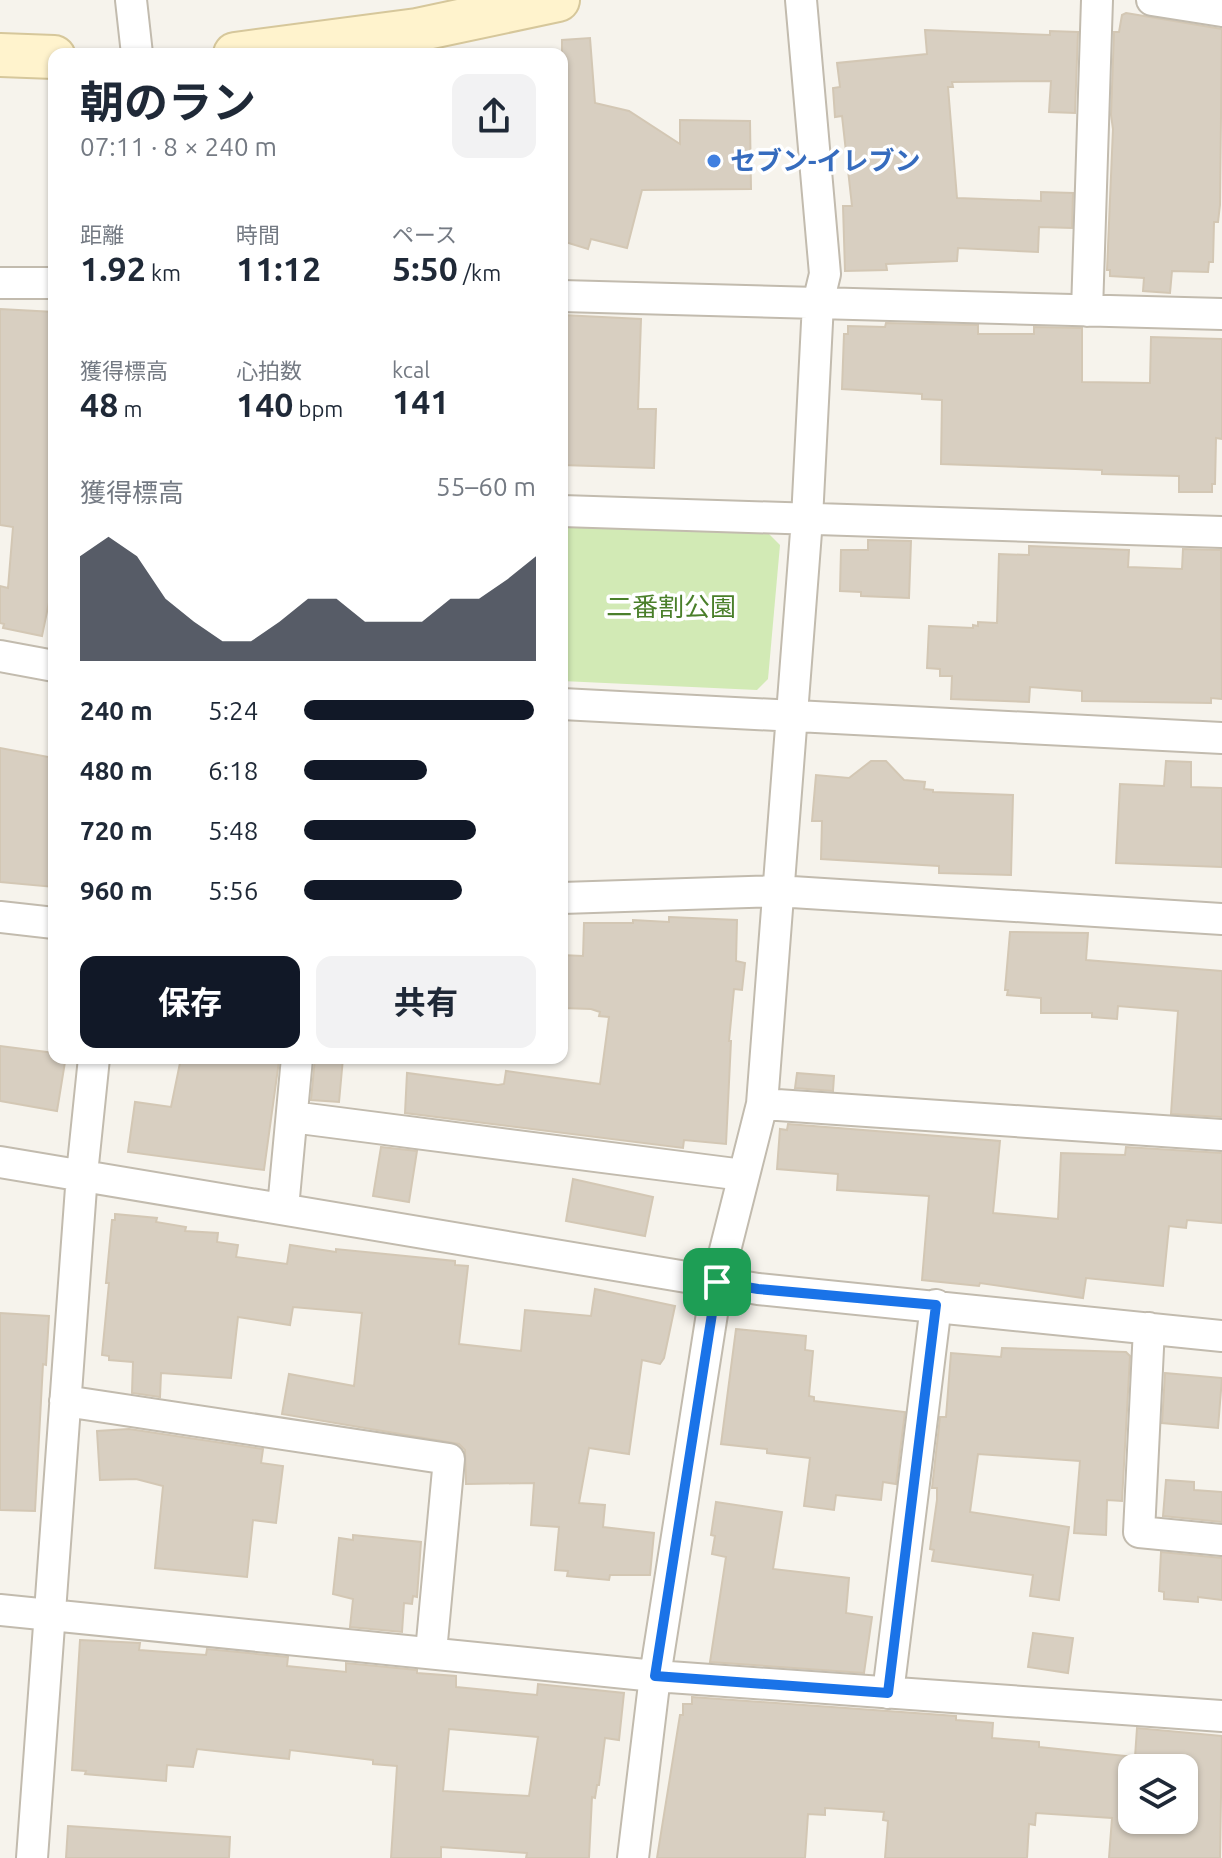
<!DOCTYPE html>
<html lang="ja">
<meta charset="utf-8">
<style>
body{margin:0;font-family:Ubuntu,"Noto Sans JP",sans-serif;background:#f2f2f3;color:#1f2937;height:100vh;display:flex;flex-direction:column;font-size:30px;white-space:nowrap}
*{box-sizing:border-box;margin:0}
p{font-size:26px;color:#747a83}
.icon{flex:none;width:44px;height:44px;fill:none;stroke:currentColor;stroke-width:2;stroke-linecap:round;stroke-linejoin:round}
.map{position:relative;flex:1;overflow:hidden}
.details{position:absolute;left:48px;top:48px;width:520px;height:1016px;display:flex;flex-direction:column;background:#fff;border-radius:16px;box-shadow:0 2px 6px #0004}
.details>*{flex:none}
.tools{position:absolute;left:1118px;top:1754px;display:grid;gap:16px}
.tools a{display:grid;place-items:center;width:80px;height:80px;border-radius:16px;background:#fff;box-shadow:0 2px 6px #0004;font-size:40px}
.pin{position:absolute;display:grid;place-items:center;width:68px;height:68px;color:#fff;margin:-34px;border-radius:16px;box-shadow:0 4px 12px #0006}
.round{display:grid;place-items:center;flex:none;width:84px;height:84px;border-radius:16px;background:#f2f2f3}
.summary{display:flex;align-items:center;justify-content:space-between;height:136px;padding:0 32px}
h1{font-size:44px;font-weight:700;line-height:60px}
.stats{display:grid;grid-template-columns:repeat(3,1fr);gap:12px;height:136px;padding:8px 32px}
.stats div{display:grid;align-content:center}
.stats b{font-size:34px;font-weight:700}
.stats small{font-size:22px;font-weight:400}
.stats p{font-size:22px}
.chart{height:224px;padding:16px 32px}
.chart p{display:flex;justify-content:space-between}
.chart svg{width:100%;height:144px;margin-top:8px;fill:#111827;opacity:.7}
.action{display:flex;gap:16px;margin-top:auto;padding:16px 32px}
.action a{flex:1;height:92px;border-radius:16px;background:#111827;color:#fff;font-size:32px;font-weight:700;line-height:92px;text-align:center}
.action a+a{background:#f2f2f3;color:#1f2937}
ul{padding:0 32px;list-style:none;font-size:26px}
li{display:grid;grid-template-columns:128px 96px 1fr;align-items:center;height:60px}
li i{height:20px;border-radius:10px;background:#111827}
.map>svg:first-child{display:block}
</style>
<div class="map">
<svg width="1222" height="1858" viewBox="0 0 1222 1858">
<rect width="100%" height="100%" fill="#f6f3ec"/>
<!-- green -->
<path fill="#d2eab5" d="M562,525L768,533L780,545L768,679L757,690L562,681Z"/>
<!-- building -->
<path fill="#d8cfc1" stroke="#d3c7b4" stroke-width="2" fill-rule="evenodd" d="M1126,13L1222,29L1220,205L1218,222H1214L1213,262H1209L1208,272L1172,271L1170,293L1143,291L1144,278L1110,276V270H1107L1113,129L1111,115L1114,32H1119L1122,15Z
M925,30L1050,35V31L1078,32L1075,113L1049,112L1051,81L952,82L953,87H948L957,198L1041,201V192L1073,193L1072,228L1039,227L1038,252L958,248L957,261L886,264L887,270L845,271L843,206H852L842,116L835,117L833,88L840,87L837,63L927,54Z
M590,38L595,103L629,111L680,144V120L750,121L751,189L642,190L627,248L591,239L588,249L562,241V40Z
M0,309L54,312V578L42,636L3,628L4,624L0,623V586L8,588L13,527L0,525Z
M562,315L641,319L638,409H656L654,468L562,465Z
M886,323L978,325V334H1034V327L1082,328V382L1150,383L1151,337L1222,339V439L1216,438L1215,484H1212V492H1179V476L1102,474V470L941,464L942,400L922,399V394L842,389L844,334H848V326L885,327Z
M868,540L911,541L909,598L861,596V592L840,591L841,550H868Z
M1029,546L1129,550L1128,567L1182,569L1183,549L1221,550L1222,699L1211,698V703L1082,701V691L1030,687L1029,702L951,699L952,676H940V669L927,668L929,626L973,628V625L978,626V622L997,623L999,554L1029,555Z
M0,748L54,758V887L0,882Z
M871,761H886L904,780L925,782L924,789L933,790V792L1013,795L1011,875L939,873V866L821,859L822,821H812L816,775L849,778Z
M1166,761L1191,762V787L1222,788V867L1116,863L1120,784L1164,786Z
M669,917L737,920L736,961L745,963L742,990L734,989L729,1041H731L726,1144L684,1140L683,1148L405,1113L407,1073L498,1085L504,1084L506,1071L600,1084L609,1017L599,1016L600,1012L591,1009L562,1008V955L583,956L584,923H633V920L669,922Z
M1010,932L1088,933L1086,960L1222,971V1117L1171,1114L1178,1011L1118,1006L1117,1019L1092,1017V1013H1041V998L1007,995L1008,990H1005Z
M0,1046L54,1053V1058L65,1062L57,1111L0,1101Z
M181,1058H259L279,1061L264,1170L128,1152L135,1102L171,1107Z
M315,1058H343L339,1102L311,1100Z
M797,1073L834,1076L833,1091L795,1088Z
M788,1124L1000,1141L993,1213L1058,1219L1061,1153L1125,1155L1126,1147L1222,1153V1223L1187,1220L1186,1228L1169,1226L1163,1286L1086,1278L1083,1298L980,1283L979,1286L922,1280L929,1196L837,1190L838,1174L777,1169L780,1129L787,1130Z
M381,1147L417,1151L409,1202L373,1196Z
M573,1179L653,1197L645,1236L566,1221Z
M115,1214L157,1218L156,1222L186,1227L185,1231L218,1233L217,1242L238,1245L236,1257L287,1264L290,1245L336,1252V1249L455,1261V1265L468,1266L459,1344L521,1351L525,1310L591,1316L595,1289L675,1306L664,1358L660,1364L642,1360L629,1454L589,1448L579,1503L605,1505L603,1527L654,1533L650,1575H610L609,1580L567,1576L568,1571L555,1570L559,1527L531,1525L534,1483L466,1484L465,1450L459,1444L282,1414L289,1374L354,1386L362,1313L293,1307L290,1325L238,1317L231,1378L161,1373L160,1397L132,1393L133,1362L109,1360V1356L102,1355L109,1283H106L112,1220H115Z
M0,1313L49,1316L46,1365L43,1364L35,1511L0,1510Z
M736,1329L806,1336L805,1350L813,1351L809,1396L814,1397V1401L905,1412L896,1484L883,1482L881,1500L836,1495L834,1510L804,1506L810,1458L767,1453V1449L721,1444Z
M1002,1348L1126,1352L1130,1356L1122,1501L1107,1500L1106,1535L1074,1533L1080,1461L978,1454L970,1512L1069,1527L1059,1600L1030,1596L1033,1575L932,1561L934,1550L930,1549L937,1500V1488H932L940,1417H946L951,1353L1001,1357Z
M1165,1373L1222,1378L1218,1428L1162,1423Z
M129,1429L263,1449L261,1463L283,1466L276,1523L253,1520L247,1577L155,1568L163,1486L136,1479L100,1480L97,1431Z
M1166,1480L1194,1482V1490L1222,1492V1522L1163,1516Z
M716,1502L782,1512L773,1569L849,1578L846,1613L872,1617L864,1673L710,1662L726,1557L712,1554L715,1536L711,1535Z
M353,1535L421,1542L417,1597L413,1596L412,1604L404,1603L402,1632L350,1627L353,1599L333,1594L339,1538L353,1540Z
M1161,1552L1222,1558V1600L1198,1597V1602L1164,1599V1592L1159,1591Z
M1033,1633L1073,1638L1068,1673L1028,1667Z
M80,1640L140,1643L139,1650L206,1655L207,1649L288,1657L287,1666L346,1672V1663L417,1670V1673L456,1676V1687L537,1695L538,1684L624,1693L619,1740L605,1738L599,1785H597L595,1798L592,1797L589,1858H526L527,1853L441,1847V1858H391L397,1766L373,1764V1760L290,1750L289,1759L197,1749L193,1767L167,1765L166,1781L85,1774L86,1771L72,1770ZM449,1729L538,1737L529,1796L443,1791Z
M692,1697L956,1716V1720L993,1723L992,1738L1039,1742V1747L1135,1757L1137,1728L1222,1736L1220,1858H1109L1112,1818L1036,1813L1035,1825L1029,1824L1027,1858H885L888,1821L883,1820L884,1812L825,1808V1815L808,1814L805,1858H657L680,1715H683V1704H692ZM1132,1768H1184V1820H1132Z
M68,1826L230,1837L229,1858H66Z"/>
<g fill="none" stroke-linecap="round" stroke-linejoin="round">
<defs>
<path id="street" d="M131,0L137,54
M1152,0L1222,11
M0,283H54
M562,296L1222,314
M1087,311L1097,0
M562,511L1222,532
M0,656L54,666
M562,704L1222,738
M562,898L776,891L1222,919
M0,917L54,923
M762,1104L1222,1135
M292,1117L743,1175
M0,1162L758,1289L1222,1336
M283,1208L297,1058
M1149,1328L1139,1532L1222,1540
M65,1401L449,1459L431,1652
M0,1610L655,1676L1222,1716
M888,1693L936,1305
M32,1858L82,1174L94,1058
M633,1858L655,1676L717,1282L762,1104L807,519L818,303L825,274L801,0"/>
<path id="secondary" d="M235,54L417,30L558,0
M0,55L54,57"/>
</defs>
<!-- street casing -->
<use href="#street" stroke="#c2bbae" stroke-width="34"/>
<!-- secondary casing -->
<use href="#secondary" stroke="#d6c79b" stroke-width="46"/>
<!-- street -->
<use href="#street" stroke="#fff" stroke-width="30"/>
<!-- secondary -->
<use href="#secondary" stroke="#fff3cd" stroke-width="42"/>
</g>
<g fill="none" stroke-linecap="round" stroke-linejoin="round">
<defs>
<path id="route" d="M717,1282L758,1289L936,1305L888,1693L655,1676Z"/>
</defs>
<!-- route casing -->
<use href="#route" stroke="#fff" stroke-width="16"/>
<!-- route -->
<use href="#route" stroke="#1a73e8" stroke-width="10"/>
</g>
<!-- markers -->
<circle fill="#3f7fe0" stroke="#fff" stroke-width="3" cx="714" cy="161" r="8"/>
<g text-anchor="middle" stroke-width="7" stroke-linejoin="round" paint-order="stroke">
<!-- shop labels -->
<g font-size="26" font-weight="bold" fill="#366cbe" stroke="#fff" text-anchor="start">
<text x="730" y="170">セブン-イレブン</text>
</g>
<!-- park labels -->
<g font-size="26" fill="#4a7f2a" stroke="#fff">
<text x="671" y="616">二番割公園</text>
</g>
</g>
</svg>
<div class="tools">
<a><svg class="icon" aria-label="layers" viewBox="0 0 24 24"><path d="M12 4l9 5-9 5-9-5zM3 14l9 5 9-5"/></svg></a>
</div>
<div class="pin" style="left:717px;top:1282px;background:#1e9e55"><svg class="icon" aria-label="arrive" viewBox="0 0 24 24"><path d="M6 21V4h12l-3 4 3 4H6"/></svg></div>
<section class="details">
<div class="summary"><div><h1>朝のラン</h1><p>07:11 · 8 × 240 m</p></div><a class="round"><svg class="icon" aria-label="share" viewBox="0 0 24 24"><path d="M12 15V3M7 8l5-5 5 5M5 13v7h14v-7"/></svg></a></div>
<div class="stats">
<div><p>距離</p><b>1.92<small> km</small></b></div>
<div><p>時間</p><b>11:12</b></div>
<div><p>ペース</p><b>5:50<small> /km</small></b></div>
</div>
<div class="stats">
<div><p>獲得標高</p><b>48<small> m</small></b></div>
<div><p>心拍数</p><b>140<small> bpm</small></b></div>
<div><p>kcal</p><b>141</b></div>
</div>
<div class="chart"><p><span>獲得標高</span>55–60 m</p>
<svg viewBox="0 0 160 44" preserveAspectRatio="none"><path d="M0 44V12L10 6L20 12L30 25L40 32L50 38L60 38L70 32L80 25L90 25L100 32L110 32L120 32L130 25L140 25L150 19L160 12V44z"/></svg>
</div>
<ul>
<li><b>240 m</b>5:24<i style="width:99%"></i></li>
<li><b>480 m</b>6:18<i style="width:53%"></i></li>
<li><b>720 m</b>5:48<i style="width:74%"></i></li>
<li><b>960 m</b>5:56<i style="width:68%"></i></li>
</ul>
<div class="action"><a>保存</a><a>共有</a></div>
</section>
</div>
